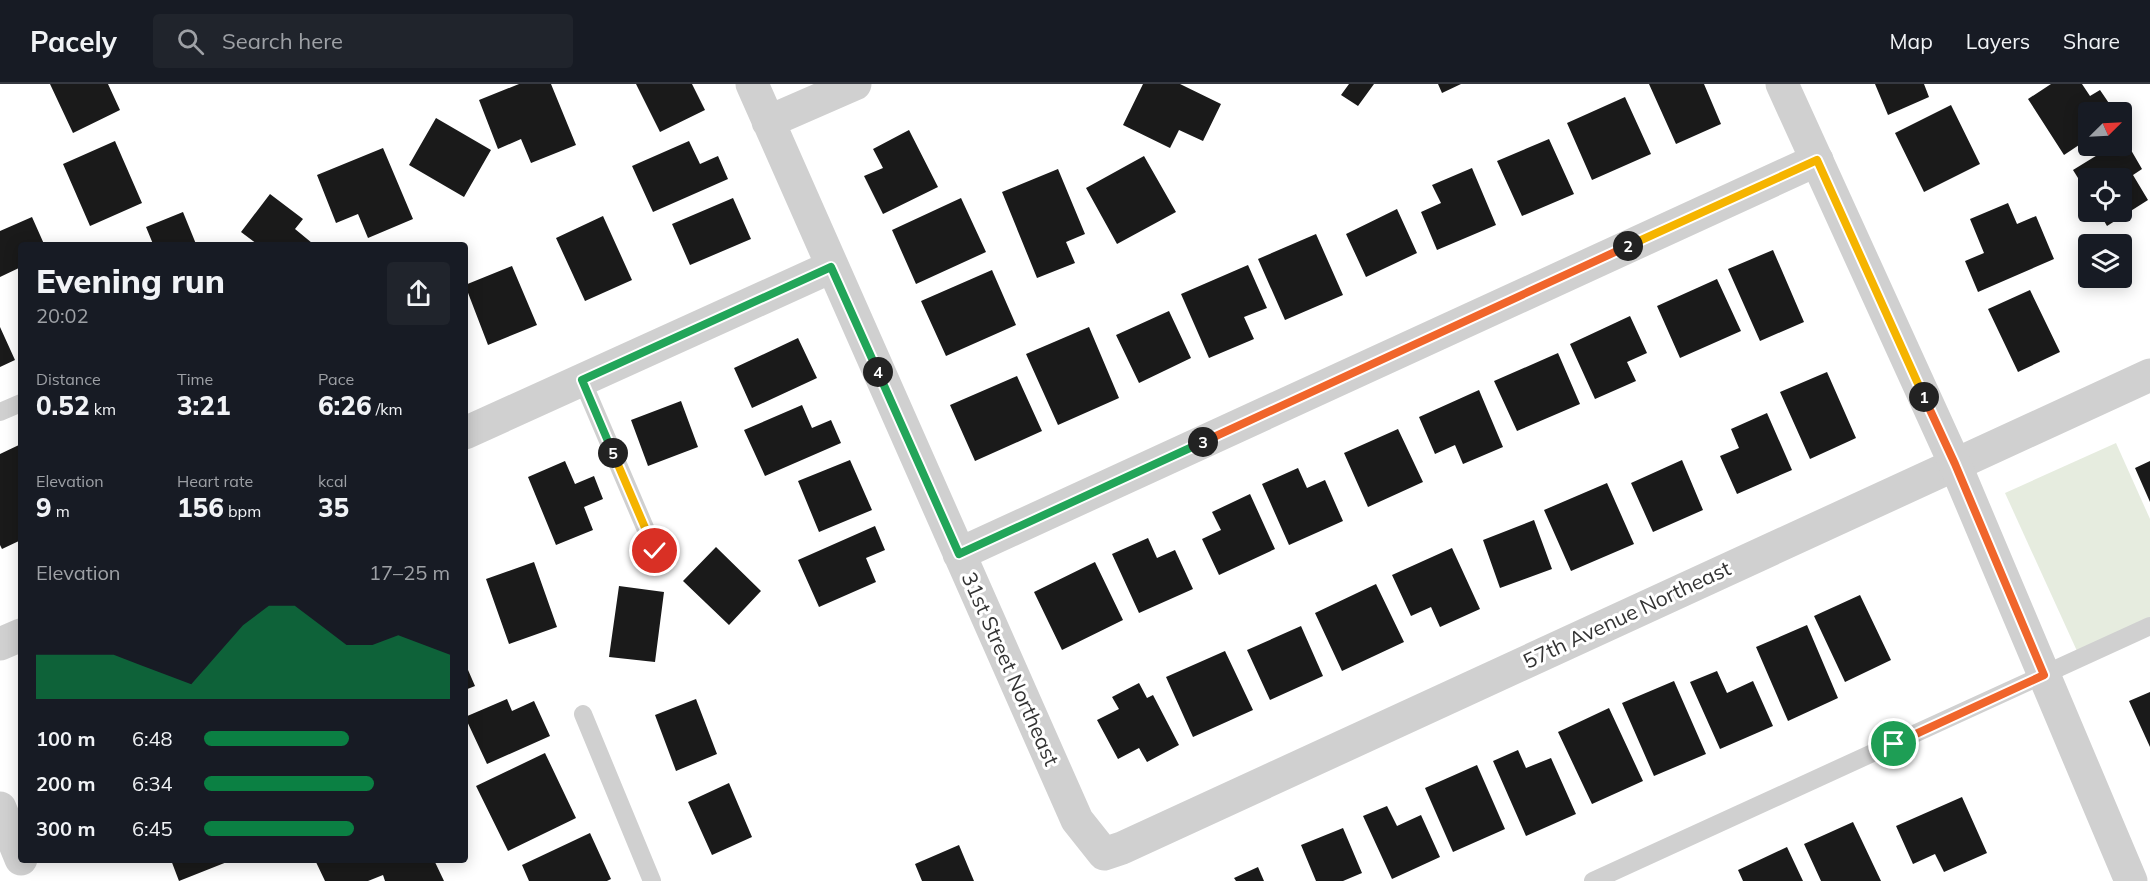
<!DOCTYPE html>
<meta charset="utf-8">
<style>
body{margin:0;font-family:Mulish,sans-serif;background:#20242c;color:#f1f3f6;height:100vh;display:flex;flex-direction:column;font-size:22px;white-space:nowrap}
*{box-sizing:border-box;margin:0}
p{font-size:20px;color:#9ea1a6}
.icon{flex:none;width:33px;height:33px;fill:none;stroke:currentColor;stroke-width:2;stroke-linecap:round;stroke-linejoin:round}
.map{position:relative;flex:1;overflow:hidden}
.panel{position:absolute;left:18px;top:158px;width:450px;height:621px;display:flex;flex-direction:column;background:#171b24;border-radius:6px;box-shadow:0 3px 15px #0003}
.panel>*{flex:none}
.needle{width:39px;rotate:66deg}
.controls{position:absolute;left:2078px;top:18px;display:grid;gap:12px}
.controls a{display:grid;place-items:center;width:54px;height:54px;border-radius:6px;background:#171b24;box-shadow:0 3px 15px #0003;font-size:30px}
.pin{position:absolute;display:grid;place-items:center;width:51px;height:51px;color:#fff;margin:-26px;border:3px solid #fff;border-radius:50%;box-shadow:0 2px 6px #0007}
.km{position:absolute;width:30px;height:30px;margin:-15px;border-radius:50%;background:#222;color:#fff;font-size:16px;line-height:30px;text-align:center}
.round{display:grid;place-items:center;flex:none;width:63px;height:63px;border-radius:6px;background:#20242c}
.overview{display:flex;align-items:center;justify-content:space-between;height:102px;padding:0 18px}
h1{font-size:33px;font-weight:800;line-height:45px}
.figures{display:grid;grid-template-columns:repeat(3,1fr);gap:9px;height:102px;padding:6px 18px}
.figures div{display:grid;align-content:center}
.figures b{font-size:26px;font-weight:800}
.figures small{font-size:16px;font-weight:400}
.figures p{font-size:16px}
.chart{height:168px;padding:12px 18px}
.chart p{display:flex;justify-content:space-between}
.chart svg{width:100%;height:108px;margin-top:6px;fill:#0b8043;opacity:.7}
ul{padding:0 18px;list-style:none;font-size:20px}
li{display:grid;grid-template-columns:96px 72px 1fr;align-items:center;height:45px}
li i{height:15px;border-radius:8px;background:#0b8043}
header{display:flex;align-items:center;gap:36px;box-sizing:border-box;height:84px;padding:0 30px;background:#171b24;border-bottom:2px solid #363941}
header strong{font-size:28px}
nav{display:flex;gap:33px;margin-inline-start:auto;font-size:21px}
.search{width:420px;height:54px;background:#20242c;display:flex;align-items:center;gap:15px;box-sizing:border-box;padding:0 21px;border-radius:6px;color:#9ea1a6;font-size:22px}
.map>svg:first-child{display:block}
</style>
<header>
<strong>Pacely</strong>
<div class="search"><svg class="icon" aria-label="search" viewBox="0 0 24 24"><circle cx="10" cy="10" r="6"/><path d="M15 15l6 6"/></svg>Search here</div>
<nav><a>Map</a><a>Layers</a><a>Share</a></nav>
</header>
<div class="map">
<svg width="2150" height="797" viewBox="0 0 2150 797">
<rect width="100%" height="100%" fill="#fff"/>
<!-- green -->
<path fill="#e6ecdf" d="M2116,359L2150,435V534L2077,567L2005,409Z"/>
<!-- building -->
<path fill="#1a1a1a" d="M50,0H108L120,26L73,49Z
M519,0H551L576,61L531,79L521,55L498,65L479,16Z
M636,0H692L705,26L660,48Z
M1143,0H1180L1221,20L1203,57L1179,46L1170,64L1123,41Z
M1349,0H1374L1358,22L1341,11Z
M1438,0H1461L1442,9Z
M1649,0H1704L1721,40L1676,60Z
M1875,0H1924L1929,13L1888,31Z
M2051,0H2082L2090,12L2100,6L2115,28H2088V55L2064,71L2028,15Z
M1625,13L1651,70L1592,96L1567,39Z
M1951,21L1980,80L1924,108L1895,49Z
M436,34L491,66L464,113L409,81Z
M909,46L938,103L883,130L864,92L883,84L873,65Z
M2124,54L2142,85L2133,91L2148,116L2107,142L2099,128H2121V94H2088V110L2073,86L2112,62H2121V56Z
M1549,55L1574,110L1522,132L1497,77Z
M115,57L142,119L90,142L63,80Z
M689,57L700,80L718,72L728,95L653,128L632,82Z
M383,64L413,135L368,154L358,130L336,139L317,91Z
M1144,72L1176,128L1117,160L1086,104Z
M1472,84L1496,141L1437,166L1421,128L1441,119L1432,101Z
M1058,85L1085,150L1066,158L1075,179L1037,194L1002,108Z
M270,110L303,135L295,145L312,159L311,160H257L241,148Z
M733,114L751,155L690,181L672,140Z
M961,114L986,168L916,200L892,146Z
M2008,119L2017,140L2036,132L2054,175L1978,208L1965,177L1984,169L1970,135Z
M1397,125L1417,169L1366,193L1346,150Z
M183,128L196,160H153L146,143Z
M603,132L632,196L585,217L556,154Z
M32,133L44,160H21V183L0,193V147Z
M1316,150L1343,211L1285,236L1258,175Z
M1773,166L1804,238L1760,257L1728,185Z
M1248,181L1267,224L1244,233L1254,255L1209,274L1181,210Z
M512,182L537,241L488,261L465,201Z
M992,186L1016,241L946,272L921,217Z
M1717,195L1741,247L1680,274L1657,222Z
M2030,206L2060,268L2018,288L1988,225Z
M1169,227L1191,274L1139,299L1116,251Z
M1630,232L1647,269L1627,278L1636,297L1595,315L1570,260Z
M0,243L15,276L0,283Z
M1089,243L1119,314L1058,341L1026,270Z
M798,254L817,294L752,324L734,284Z
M1558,269L1580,320L1517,347L1494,297Z
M1827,288L1856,354L1810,375L1780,308Z
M1017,292L1042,347L975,377L950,321Z
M1479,306L1503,363L1463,380L1455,361L1435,370L1419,333Z
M681,317L698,363L648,382L631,336Z
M802,321L812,344L831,336L841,359L765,392L744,346Z
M1767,329L1792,386L1737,410L1720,372L1739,364L1731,345Z
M1398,345L1423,398L1368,423L1344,369Z
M21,360V456L2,465L0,461V370Z
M850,376L872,426L819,448L798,397Z
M1682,376L1703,426L1653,448L1631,399Z
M565,377L575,400L594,392L603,415L584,423L593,446L556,461L528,393Z
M2150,377V418L2135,384Z
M1298,384L1307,404L1325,396L1343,437L1289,461L1262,400Z
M1607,399L1634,460L1571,487L1544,426Z
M1250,410L1275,465L1219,491L1202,455L1221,446L1212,428Z
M1534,436L1552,485L1500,504L1483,456Z
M875,442L885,466L866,474L876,498L819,523L798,476Z
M1148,454L1157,474L1175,466L1193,505L1139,529L1112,470Z
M716,463L761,507L729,541L683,497Z
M1452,464L1480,525L1440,543L1431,523L1411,532L1392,491Z
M534,478L557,543L509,560L486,495Z
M1095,478L1123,536L1062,566L1034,508Z
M1376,500L1404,558L1342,587L1315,529Z
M619,502L664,508L655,578L609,573Z
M1860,511L1891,576L1845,598L1814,532Z
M1807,541L1838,614L1788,637L1756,563Z
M1301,542L1323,592L1270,616L1247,566Z
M1225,567L1253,626L1193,653L1166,593Z
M465,579L475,602L465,606Z
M1717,587L1727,609L1753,597L1773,642L1720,665L1690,598Z
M1674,597L1706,670L1654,692L1622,619Z
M1139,599L1147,614L1153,611L1179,661L1147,678L1139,664L1118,675L1097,636L1119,625L1112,613Z
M2150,608V663L2129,617Z
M507,615L512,627L534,617L550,652L487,680L465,633Z
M696,615L717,670L676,687L655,631Z
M1609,624L1643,697L1592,720L1558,648Z
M1518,666L1526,684L1551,674L1576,730L1526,752L1493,677Z
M545,669L576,734L508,767L476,702Z
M1477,681L1505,745L1453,768L1425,704Z
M729,699L752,753L712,771L688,718Z
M1962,713L1987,769L1944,788L1935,770L1913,780L1896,742Z
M1387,722L1397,742L1421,731L1440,773L1392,795L1363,732Z
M1853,738L1881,797H1821L1804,760Z
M1343,744L1362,789L1343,797H1316L1301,761Z
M590,749L611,795L607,797H529L522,781Z
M959,761L974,797H922L915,780Z
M1787,763L1803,797H1743L1738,786Z
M171,776H232L179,797Z
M315,776H434L444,797H385L383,791L368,797H325Z
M1258,783L1264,797H1236L1234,794Z"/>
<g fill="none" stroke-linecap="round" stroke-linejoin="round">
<!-- service -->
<path stroke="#d0d0d0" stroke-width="18" d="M582,296L655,467
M0,328L21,319
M583,630L652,797
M1593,797L2150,542"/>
<!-- minor -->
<path stroke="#d0d0d0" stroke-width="33" d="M752,0L1077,736L1104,770L1122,764L2150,291
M768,38L855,0
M465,349L831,183
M959,470L1817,76
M0,560L21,551"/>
<!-- tertiary -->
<path stroke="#d0d0d0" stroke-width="33" d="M1782,0L1955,380L2131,797
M0,724L21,775"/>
</g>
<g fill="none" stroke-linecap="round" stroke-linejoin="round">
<defs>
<path id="split-1" d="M1894,660L2044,591L1955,380L1924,313"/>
<path id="split-2" d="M1628,162L1817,76L1924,313"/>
<path id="split-3" d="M1203,358L1628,162"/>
<path id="split-4" d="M878,288L959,470L1203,358"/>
<path id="split-5" d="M613,369L582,296L831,183L878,288"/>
<path id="split-6" d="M613,369L655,467"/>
</defs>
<!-- split-1 casing -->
<use href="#split-1" stroke="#fff" stroke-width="12"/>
<!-- split-2 casing -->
<use href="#split-2" stroke="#fff" stroke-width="12"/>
<!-- split-3 casing -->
<use href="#split-3" stroke="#fff" stroke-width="12"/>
<!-- split-4 casing -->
<use href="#split-4" stroke="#fff" stroke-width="12"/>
<!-- split-5 casing -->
<use href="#split-5" stroke="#fff" stroke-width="12"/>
<!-- split-6 casing -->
<use href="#split-6" stroke="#fff" stroke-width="12"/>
<!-- split-1 -->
<use href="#split-1" stroke="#f0652b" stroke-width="8"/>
<!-- split-2 -->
<use href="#split-2" stroke="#f5b400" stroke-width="8"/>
<!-- split-3 -->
<use href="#split-3" stroke="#f0652b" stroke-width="8"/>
<!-- split-4 -->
<use href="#split-4" stroke="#22a559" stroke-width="8"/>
<!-- split-5 -->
<use href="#split-5" stroke="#22a559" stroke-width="8"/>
<!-- split-6 -->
<use href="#split-6" stroke="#f5b400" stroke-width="8"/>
</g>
<g text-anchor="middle" stroke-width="6" stroke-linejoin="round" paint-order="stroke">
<!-- street labels -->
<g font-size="21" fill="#333" stroke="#fff">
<text transform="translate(1627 531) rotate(-25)" y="7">57th Avenue Northeast</text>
<text transform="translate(1010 585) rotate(66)" y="7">31st Street Northeast</text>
</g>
</g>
</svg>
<div class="controls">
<a><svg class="needle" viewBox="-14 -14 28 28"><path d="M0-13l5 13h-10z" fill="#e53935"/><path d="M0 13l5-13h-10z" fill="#9ea1a6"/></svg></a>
<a><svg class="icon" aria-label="locate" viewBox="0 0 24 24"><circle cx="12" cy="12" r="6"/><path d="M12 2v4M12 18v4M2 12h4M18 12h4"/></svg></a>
<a><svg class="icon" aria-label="layers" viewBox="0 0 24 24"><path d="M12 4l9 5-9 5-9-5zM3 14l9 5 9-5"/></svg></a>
</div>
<div class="pin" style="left:1894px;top:660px;background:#1e9e55"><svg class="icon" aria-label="arrive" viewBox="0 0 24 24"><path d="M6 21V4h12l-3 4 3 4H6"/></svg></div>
<div class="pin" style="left:655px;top:467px;background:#d93025"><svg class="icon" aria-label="check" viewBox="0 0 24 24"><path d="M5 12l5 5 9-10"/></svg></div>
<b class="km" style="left:1924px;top:313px">1</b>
<b class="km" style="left:1628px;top:162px">2</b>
<b class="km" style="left:1203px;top:358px">3</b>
<b class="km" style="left:878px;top:288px">4</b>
<b class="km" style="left:613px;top:369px">5</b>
<section class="panel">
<div class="overview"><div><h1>Evening run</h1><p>20:02</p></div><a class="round"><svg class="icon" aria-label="share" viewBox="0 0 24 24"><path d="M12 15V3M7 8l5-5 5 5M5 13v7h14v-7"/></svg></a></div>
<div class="figures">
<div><p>Distance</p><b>0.52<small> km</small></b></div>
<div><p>Time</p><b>3:21</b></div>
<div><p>Pace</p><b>6:26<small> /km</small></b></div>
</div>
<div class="figures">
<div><p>Elevation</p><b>9<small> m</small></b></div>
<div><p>Heart rate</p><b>156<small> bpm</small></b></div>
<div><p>kcal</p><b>35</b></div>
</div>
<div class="chart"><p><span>Elevation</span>17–25 m</p>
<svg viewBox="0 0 160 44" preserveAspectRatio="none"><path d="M0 44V26L10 26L20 26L30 26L40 30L50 34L60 38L70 26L80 14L90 6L100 6L110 14L120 22L130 22L140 18L150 22L160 26V44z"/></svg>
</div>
<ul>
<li><b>100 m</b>6:48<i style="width:59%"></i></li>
<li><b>200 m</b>6:34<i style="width:69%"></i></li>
<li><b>300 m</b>6:45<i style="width:61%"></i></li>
</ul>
</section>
</div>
